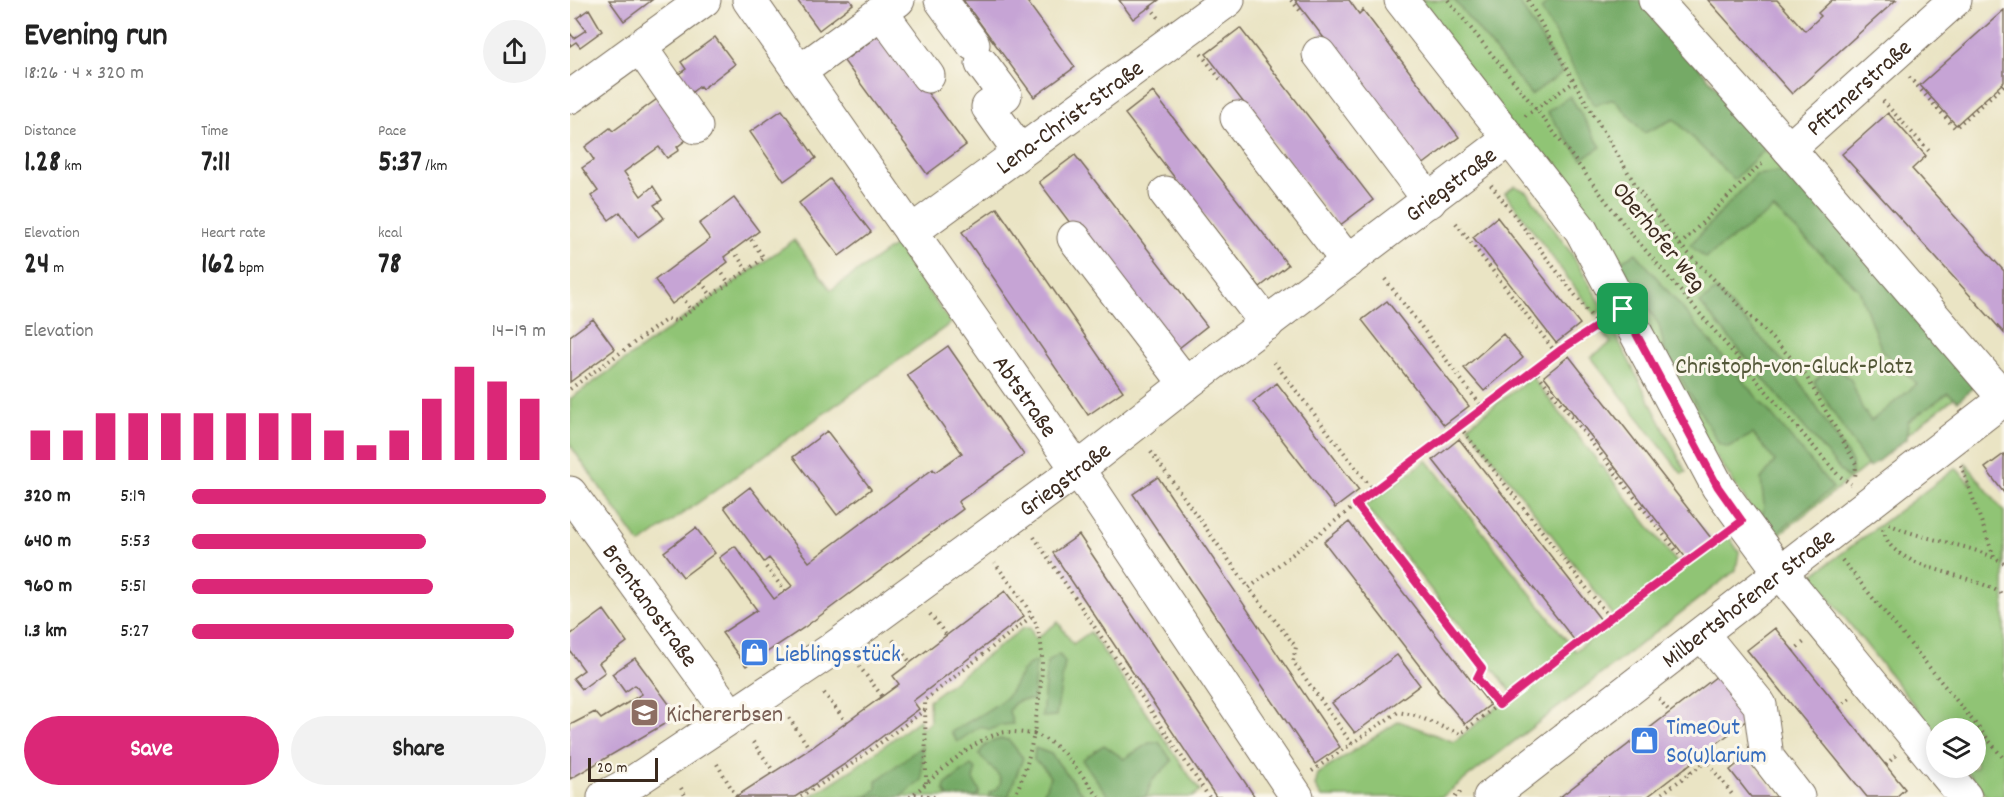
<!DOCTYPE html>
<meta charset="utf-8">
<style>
body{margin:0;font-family:Dekko,sans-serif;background:#f2f2f2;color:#222;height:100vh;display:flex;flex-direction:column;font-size:22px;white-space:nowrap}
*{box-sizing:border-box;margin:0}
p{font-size:20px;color:#767676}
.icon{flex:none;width:33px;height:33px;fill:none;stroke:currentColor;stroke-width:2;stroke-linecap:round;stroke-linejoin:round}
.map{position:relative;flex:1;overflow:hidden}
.details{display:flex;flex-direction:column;background:#fff;width:570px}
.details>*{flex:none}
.fabs{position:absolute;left:1356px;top:718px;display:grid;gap:12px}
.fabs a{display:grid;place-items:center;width:60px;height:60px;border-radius:50%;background:#fff;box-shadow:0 3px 15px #0003;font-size:30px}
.scale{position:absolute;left:18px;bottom:15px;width:70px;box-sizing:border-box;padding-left:6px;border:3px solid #3b2a1e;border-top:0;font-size:16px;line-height:21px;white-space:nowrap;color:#3b2a1e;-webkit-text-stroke:4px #fbf7ec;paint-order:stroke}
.pin{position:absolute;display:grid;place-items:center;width:51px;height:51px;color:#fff;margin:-26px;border-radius:12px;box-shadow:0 3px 9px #0006}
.round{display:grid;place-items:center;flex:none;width:63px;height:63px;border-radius:32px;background:#f2f2f2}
.headline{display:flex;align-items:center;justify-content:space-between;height:102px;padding:0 24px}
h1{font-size:33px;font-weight:700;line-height:45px}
.stats{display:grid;grid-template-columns:repeat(3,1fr);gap:9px;height:102px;padding:6px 24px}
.stats div{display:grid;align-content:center}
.stats b{font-size:30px;font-weight:700}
.stats small{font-size:16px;font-weight:400}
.stats p{font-size:16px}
.chart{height:168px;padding:12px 24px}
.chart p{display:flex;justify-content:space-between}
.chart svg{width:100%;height:108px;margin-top:6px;stroke:#db2777;stroke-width:6}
.primary-button{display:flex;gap:12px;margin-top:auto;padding:12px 24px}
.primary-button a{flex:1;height:69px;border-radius:36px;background:#db2777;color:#fff;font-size:24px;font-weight:700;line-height:69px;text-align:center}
.primary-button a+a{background:#f2f2f2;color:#222}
ul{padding:0 24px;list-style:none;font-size:20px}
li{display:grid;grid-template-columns:96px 72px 1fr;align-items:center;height:45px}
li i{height:15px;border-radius:8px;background:#db2777}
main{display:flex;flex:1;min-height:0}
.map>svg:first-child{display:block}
</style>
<main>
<section class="details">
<div class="headline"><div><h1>Evening run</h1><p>18:26 · 4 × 320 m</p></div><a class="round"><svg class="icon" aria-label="share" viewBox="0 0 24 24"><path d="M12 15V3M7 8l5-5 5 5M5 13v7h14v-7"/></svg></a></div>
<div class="stats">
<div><p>Distance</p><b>1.28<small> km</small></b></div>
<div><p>Time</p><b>7:11</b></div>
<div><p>Pace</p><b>5:37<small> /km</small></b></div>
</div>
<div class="stats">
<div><p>Elevation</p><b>24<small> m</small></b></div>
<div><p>Heart rate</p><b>162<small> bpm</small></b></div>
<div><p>kcal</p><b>78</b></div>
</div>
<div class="chart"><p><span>Elevation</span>14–19 m</p>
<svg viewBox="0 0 160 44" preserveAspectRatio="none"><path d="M5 44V32M15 44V32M25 44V25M35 44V25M45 44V25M55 44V25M65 44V25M75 44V25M85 44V25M95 44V32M105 44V38M115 44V32M125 44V19M135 44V6M145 44V12M155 44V19"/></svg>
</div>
<ul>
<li><b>320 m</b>5:19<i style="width:100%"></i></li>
<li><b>640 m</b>5:53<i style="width:66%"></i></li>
<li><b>960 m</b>5:51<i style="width:68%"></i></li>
<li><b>1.3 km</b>5:27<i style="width:91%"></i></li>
</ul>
<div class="primary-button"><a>Save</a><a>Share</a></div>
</section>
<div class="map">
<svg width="1434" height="797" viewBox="0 0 1434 797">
<rect width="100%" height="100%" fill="#fbf7ec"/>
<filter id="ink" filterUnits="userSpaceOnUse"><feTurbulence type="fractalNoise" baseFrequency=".0167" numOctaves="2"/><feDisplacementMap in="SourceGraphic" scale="12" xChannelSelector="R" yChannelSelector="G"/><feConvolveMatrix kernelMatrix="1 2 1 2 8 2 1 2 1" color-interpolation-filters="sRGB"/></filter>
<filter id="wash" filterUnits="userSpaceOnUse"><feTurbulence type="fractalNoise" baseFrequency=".008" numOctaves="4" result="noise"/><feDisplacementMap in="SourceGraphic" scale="24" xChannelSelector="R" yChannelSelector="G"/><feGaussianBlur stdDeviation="1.35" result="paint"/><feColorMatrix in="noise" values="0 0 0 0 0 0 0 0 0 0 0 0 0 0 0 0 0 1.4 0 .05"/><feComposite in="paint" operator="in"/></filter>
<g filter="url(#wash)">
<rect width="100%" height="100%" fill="#eae4c4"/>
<!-- green -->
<path fill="#90c475" stroke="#66774a" stroke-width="1.5" d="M842,0H1064L1198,153L1398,387L1202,540Z
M945,186L957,192L1001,253L1034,309L1025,315L935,193Z
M224,240L261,290L325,245L381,323L70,544L0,445V399Z
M1040,324L1116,472L1112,474L1021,357L1041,343L1031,330Z
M962,377L1112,569L1159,537L1169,552L1166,570L872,797H752L745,786L748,774L829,721L884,742L943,694L795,506L857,460L1005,651L1047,620L898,426Z
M1395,462L1434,512V797H1417L1394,768H1406V729H1366V733L1245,580L1246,579L1243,575L1386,468L1401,485Z
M488,622L503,644L520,632L630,791L622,797H404L381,794L377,797H240L283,769L350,719L351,729L360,722L359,700L453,628H460L465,639Z"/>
<!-- forest -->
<path fill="#74aa66" stroke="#586a42" stroke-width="1.5" d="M884,0H939L942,3L948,0L992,73L961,95Z
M981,0H1070L1198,146L1164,180L1104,119L1074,133L1044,99L1024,105L971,9Z
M1000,96L1031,147L1012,159L977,112Z
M1217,171L1409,382L1388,401L1378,393L1338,422L1336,439L1299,468L1244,382L1263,363L1281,380L1292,408L1301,421L1347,384L1312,351L1289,290L1204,209L1135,258L1120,245L1186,175Z
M1066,253L1263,488L1199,539L1190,527L1194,505L1191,479L1205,461L1183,434L1158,447L1149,444L1095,351L1089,325L1072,298L1056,293L1043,265Z
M1146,290L1224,373L1282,462V474L1277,478L1130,303Z
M489,654L495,662L486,716L472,717L477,662Z
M466,661L463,700C452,699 444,700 439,711L443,724L431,725L420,730L411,726L387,742L381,732C394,724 428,706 437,696C447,684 450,666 466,661Z
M432,739L439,740L453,758L438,797H419V793C447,780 417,767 409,754C415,744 420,741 432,739Z
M589,742L602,761L582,781L576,797H539L512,760L534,745L554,759L579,743Z
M352,746V780L330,797H290L298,796L306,789V781Z
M465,748L481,754L515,797H472L480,777L473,767L464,760Z
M401,765L406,769L403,779L410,792L407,797H378L374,790L375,785Z"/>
<g id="blocks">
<!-- building -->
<path fill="#c6a4d5" d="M39,0H82L54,21Z
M227,0H280L283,4L249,30Z
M393,0H456L505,67L464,97Z
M549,0H589L563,19Z
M725,0H779L789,14L793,10L889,137L851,166Z
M1138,0H1207L1235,31L1251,16L1248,13L1262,0H1326L1222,94Z
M19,9L32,31L10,47L6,42L0,46V33L4,38L16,30L7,18Z
M1434,10V82L1386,125L1350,85Z
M670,28L803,200L769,226L636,54Z
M313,32L396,145L357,174L274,61Z
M145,37L165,64L132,89L130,86L118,95L104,77L116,69L111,62Z
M583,92L718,265L690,287L555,114Z
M90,97L124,134L107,147L109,150L97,158L89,147L54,172L71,196L83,186L92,200L84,205L94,218L68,237L50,212L39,220L21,196L28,191L12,168L24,160L15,147L40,128L43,131Z
M212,110L246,158L214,181L180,132Z
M1318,113L1356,156L1342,169L1434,271V333L1272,154Z
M505,155L637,326L600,355L469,182Z
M260,179L301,232L269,256L229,203Z
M164,198L189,231L154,257L158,262L102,304L85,280L140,239L129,224Z
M427,208L553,391L518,415L392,232Z
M927,217L1010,324L986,343L903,237Z
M817,301L899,406L874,425L792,320Z
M23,319L45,349L0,382V336Z
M933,334L953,358L914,391L894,368Z
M378,346L454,455L388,502L393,509L235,627L176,666L152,633L187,610L149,558L165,546L204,599L222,586L199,558L194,562L154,507L180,487L239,562L363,469L365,472L392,453L337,375Z
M999,356L1141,538L1116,558L974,376Z
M707,383L789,490L765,508L683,402Z
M257,431L301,489L267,515L223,457Z
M889,439L1031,620L1005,641L863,460Z
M1434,454V493L1415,468Z
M588,477L770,747L745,764L563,494Z
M779,522L920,705L895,724L867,691L868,690L754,542Z
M126,528L145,553L113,577L94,552Z
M509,535L637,726L685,797H646L509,592L483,553Z
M435,591L454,616L343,701L349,709L278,762L225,797H165L240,749L329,684L323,676Z
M34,610L57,642L29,663L35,672L12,689L3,678L14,670L0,651V635Z
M1205,628L1335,789L1326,797H1297L1177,650Z
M827,655L850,685L785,733L762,703Z
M65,658L108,716L0,779V725L25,712L31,719L72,694L65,685L55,692L42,674Z
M1151,673L1183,715L1163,731L1077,797H990Z
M1176,757L1209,797H1181L1160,770Z"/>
</g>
</g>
<g filter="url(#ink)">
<use href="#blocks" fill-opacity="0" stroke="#786b58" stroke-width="1.5"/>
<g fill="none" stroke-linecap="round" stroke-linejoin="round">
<defs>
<g id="minor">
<path id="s1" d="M179,0L524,493L727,797"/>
<path d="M371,0L403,44"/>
<path d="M831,0L1011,230L1148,487L1211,573L1366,762"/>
<path d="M1085,0L1219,149L1434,398"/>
<path d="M311,12L358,76"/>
<path d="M70,47L126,127"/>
<path d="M749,54L860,201"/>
<path d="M412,64L435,95L418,107L450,152"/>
<path d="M229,72L328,0"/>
<path d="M0,97L134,0"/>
<path d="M667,118L778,262"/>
<path id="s2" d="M1219,149L1385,0"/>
<path d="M596,193L697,324"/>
<path id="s3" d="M341,232L658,0"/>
<path d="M504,238L616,384"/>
<path id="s4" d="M0,493L162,717"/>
<path d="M1132,634L1190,705L1197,757L1228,797"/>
<path d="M1371,768L1395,797"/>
<path id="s5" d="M34,797L65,781L264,648L410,541L508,469L616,384L939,139"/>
<path id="s6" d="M920,797L1434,399"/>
</g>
</defs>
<!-- minor casing -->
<use href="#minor" stroke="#786b58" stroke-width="35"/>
<!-- path -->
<path stroke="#786b58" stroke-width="4" stroke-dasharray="1.5 4.5" stroke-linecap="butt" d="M721,0L733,14
M878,0L966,109L1059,231L1268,475L1281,484
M958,0L1004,82L1068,189L1089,219L1110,245L1232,369L1286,464L1285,479
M580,7L589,18
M631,54L651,80
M1339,77L1385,128L1434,85
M1313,101L1359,151
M955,116L1004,82
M921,185L1028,325
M886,223L986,353
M1110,245L1189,166L1195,162
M163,250L177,270
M149,269L159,283
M815,279L912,407
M131,282L141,295
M112,296L121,310
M704,362L803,490
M964,369L1115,562
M0,389L97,319L106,321L194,258L180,238
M890,427L1040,618
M581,452L679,588
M1391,465L1424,557
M786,504L912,668L907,678L929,705
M1319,524C1355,542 1398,542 1434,563
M1313,529C1315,536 1318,544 1324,549C1350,572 1402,574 1434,595
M464,537L639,797
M1272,560L1434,759
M196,567L215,591
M360,614L376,635
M323,640L340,662
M1223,651L1234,642
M289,666L312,696
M254,693L277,723
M1089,699L1100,712
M1269,707L1280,698
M219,718L240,749
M183,742L204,772
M782,744L723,661L726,647L679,588L912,407L1030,323
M1132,754L1164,797
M147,764L166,796
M1316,765L1326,755
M1116,766L1121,772
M742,771L828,712L844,715L890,734L1040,618L1150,537
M356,783L355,700L462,616
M111,788L116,797
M345,794L365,797
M231,797L280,765L355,710
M340,797C364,778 398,743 427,734C439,730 451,733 464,734C468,697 481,650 462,616C452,597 437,580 425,563
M445,797L457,764L464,734C493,744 510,774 529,797
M885,797L893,790
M1087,797L1137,761"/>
<!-- minor -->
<use href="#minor" stroke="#fff" stroke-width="33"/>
</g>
</g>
<g fill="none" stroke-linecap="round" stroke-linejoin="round" filter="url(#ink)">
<defs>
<path id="route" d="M1053,309L1148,487L1172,521L1040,618L929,705L907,678L912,668L786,504L992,349Z"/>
</defs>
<!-- route casing -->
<use href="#route" stroke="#fff" stroke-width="12"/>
<!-- route -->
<use href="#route" stroke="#db2777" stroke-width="8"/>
</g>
<!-- icons -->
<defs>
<symbol id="shop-square" viewBox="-11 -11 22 22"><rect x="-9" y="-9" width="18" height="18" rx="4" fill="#3f7fe0" stroke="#fbf7ec"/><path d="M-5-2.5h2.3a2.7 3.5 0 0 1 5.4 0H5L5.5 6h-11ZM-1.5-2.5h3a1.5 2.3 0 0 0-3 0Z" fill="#fff"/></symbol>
<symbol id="school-square" viewBox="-11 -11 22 22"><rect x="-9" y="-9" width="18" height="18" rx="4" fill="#8d6e63" stroke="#fbf7ec"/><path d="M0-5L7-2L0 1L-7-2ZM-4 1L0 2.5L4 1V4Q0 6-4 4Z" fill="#fff"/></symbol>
</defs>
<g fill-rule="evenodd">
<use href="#shop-square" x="168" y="636" width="33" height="33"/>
<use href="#school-square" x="58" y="696" width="33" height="33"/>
<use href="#shop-square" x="1058" y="724" width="33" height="33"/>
</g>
<g text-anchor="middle" stroke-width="6" stroke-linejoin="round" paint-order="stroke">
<!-- street labels -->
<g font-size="24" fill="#3b2a1e" stroke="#fbf7ec">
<text dy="8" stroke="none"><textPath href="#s2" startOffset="93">Pfitznerstraße</textPath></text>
<text dy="8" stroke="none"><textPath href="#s3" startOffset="196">Lena-Christ-Straße</textPath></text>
<text dy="8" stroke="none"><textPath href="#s5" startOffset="1046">Griegstraße</textPath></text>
<text transform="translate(1090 236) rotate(51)" y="8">Oberhofer Weg</text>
<text dy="8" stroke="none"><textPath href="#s1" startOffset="483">Abtstraße</textPath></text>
<text dy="8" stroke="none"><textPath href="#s5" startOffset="560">Griegstraße</textPath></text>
<text dy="8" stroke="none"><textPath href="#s6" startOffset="326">Milbertshofener Straße</textPath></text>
<text dy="8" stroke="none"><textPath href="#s4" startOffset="138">Brentanostraße</textPath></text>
</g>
<!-- park labels -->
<g font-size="24" fill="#545838" stroke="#fbf7ec">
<text x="1224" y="373">Christoph-von-Gluck-Platz</text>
</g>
<!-- shop labels -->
<g font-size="24" fill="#366cbe" stroke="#fbf7ec" text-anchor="start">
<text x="205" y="661">Lieblingsstück</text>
<text x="1096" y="734">TimeOut<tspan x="1096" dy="28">So(u)larium</tspan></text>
</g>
<!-- education labels -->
<g font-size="24" fill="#785e54" stroke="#fbf7ec" text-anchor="start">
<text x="96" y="721">Kichererbsen</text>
</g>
</g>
</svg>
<div class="fabs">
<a><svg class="icon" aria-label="layers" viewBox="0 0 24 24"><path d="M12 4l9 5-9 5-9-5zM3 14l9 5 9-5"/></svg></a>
</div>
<div class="scale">20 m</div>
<div class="pin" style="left:1053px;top:309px;background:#1e9e55"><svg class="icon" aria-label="arrive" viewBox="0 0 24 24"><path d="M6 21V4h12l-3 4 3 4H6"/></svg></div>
</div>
</main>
